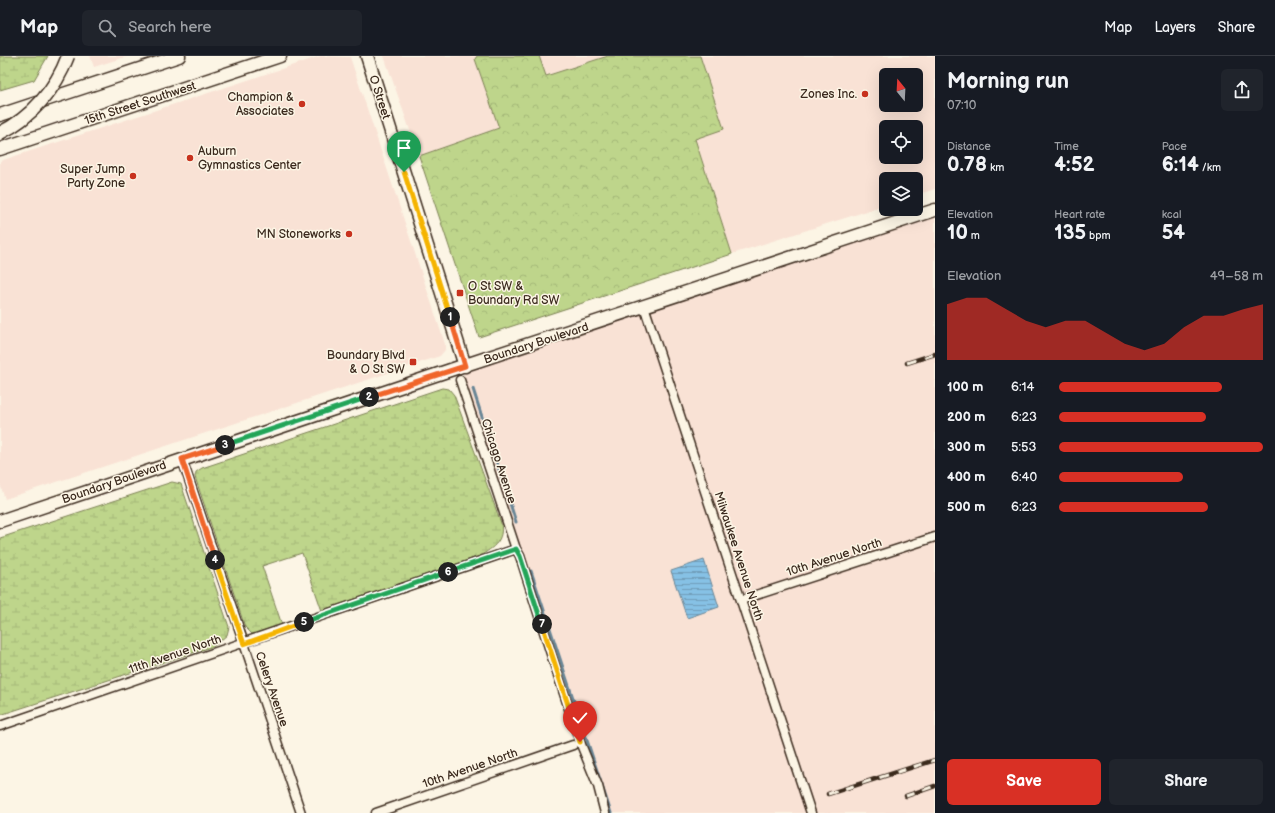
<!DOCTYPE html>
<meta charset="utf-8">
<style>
body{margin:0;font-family:"Balsamiq Sans",sans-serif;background:#20242c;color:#f1f3f6;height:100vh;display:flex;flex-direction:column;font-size:15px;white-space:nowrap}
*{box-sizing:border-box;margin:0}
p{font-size:13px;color:#9ea1a6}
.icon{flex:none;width:22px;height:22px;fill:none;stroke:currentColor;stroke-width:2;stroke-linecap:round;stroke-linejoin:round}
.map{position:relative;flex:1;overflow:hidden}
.side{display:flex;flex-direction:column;background:#171b24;width:340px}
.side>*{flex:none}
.needle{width:26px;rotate:342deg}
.fabs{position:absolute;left:879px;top:12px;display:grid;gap:8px}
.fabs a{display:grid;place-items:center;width:44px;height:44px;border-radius:6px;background:#171b24;box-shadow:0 4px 16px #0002;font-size:20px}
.pin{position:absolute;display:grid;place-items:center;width:34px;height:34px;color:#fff;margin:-41px -17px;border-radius:50% 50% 50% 0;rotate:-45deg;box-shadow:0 0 4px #0007}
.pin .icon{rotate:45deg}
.km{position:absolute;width:20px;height:20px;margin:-10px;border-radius:50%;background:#222;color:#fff;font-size:11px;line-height:20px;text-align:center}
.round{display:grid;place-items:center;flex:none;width:42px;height:42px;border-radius:6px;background:#20242c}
.headline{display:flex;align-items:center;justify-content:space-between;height:68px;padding:0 12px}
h1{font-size:22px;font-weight:700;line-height:30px}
.stats{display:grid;grid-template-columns:repeat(3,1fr);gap:6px;height:68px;padding:4px 12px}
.stats div{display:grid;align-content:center}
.stats b{font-size:20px;font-weight:700}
.stats small{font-size:11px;font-weight:400}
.stats p{font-size:11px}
.chart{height:112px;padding:8px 12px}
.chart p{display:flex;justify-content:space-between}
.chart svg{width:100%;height:72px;margin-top:4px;fill:#d93025;opacity:.7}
.button{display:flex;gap:8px;margin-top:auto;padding:8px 12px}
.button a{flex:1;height:46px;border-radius:6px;background:#d93025;color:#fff;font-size:16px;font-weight:700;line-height:46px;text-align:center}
.button a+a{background:#20242c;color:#f1f3f6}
ul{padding:0 12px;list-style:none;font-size:13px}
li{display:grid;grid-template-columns:64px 48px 1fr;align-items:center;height:30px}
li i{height:10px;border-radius:5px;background:#d93025}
header{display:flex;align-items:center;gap:24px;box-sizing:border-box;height:56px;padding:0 20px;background:#171b24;border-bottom:1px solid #363941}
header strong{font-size:19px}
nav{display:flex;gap:22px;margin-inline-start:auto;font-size:14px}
.search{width:280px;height:36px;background:#20242c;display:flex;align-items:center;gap:10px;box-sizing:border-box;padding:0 14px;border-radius:6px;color:#9ea1a6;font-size:15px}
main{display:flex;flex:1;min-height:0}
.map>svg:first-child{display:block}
</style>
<header>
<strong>Map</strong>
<div class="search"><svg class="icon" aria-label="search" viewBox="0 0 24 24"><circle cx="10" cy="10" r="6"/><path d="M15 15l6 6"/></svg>Search here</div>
<nav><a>Map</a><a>Layers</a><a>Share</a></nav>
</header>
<main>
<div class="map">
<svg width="935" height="757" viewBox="0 0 935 757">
<defs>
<pattern id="forest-crowns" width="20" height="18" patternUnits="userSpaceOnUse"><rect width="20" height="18" fill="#bed58b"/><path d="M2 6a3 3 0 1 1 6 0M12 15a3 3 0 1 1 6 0" fill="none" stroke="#a4b778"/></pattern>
<pattern id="wetland-marsh" width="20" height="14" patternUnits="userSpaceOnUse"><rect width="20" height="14" fill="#bed58b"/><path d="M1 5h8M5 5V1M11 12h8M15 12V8" fill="none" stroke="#a4b778"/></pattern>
<pattern id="water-rules" width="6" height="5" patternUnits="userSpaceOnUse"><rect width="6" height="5" fill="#86c1e5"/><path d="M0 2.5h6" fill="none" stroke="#6f9db9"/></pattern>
</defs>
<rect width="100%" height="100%" fill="#fcf5e5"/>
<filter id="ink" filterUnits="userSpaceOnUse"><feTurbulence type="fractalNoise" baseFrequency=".025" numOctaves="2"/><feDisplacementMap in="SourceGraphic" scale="8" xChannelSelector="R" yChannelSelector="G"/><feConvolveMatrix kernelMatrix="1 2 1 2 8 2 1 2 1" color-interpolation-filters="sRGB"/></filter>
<g filter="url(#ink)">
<!-- built -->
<path fill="#f9e2d5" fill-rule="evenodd" d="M90,0H128L94,11Z
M321,0L350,1L445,288V294L440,300L5,443L0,428V105Z
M384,0H477L475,3L499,72L419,100Z
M539,0H608L545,20Z
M700,0H935V133L916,139V123H886V149L732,198L695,83L724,73ZM886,19H916V49H886ZM886,71H916V101H886Z
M935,156V757H605L461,311Z"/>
<!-- forest -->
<path fill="url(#forest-crowns)" stroke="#7c8054" d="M477,0H539L546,20L608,0H700L724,73L695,83L732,198L479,281L419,100L499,72L475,3Z"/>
<!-- wetland -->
<path fill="url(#wetland-marsh)" stroke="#7c8054" d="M0,0H48L34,24L0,34Z
M442,332L449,333L454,339L501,467C504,485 494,491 480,500L322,555L302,497L262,510L282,569L252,578L245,571L195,421L196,416L202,412Z
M172,426L181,428L229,571L227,579L214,590L0,659V482Z"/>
<!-- water -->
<path fill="url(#water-rules)" stroke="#688595" d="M704,504L719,551L687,562L671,515Z"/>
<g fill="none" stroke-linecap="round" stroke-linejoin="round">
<!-- stream -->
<path stroke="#688595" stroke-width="3" d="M473,333L516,466
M531,515L611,757"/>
<defs>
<path id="street" d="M644,250L811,757
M460,324L516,493L520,500L552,601L580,686L598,730L605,757
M182,403L301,757
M741,544L935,481
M0,670L516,493
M376,757L573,689"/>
<path id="secondary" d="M367,0L465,310
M0,59L179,0
M0,93L280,0
M0,465C311,359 623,257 935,154"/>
</defs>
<!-- street casing -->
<use href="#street" stroke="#3b2a1e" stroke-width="11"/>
<!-- secondary casing -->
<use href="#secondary" stroke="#3b2a1e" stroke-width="15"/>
<!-- street -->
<use href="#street" stroke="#fcf5e5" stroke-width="8"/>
<!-- secondary -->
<use href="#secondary" stroke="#fcf5e5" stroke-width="12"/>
<defs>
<path id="rail" d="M907,307L935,298
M828,738L935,704
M906,740L935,730"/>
</defs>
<!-- rail casing -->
<use href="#rail" stroke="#3b2a1e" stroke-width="4.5"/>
<!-- rail -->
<use href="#rail" stroke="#fcf5e5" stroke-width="3" stroke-dasharray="9" stroke-linecap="butt"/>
<defs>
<path id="secondary-bridge" d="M0,77C31,62 56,33 68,0"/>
</defs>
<!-- secondary-bridge casing -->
<use href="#secondary-bridge" stroke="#3b2a1e" stroke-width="15" stroke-linecap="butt"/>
<!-- secondary-bridge -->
<use href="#secondary-bridge" stroke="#fcf5e5" stroke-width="12"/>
</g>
</g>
<g fill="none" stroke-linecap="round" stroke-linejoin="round" filter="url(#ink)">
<defs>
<path id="split-1" d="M404,116L450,261"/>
<path id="split-2" d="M369,341L465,310L450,261"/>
<path id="split-3" d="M225,389L369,341"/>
<path id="split-4" d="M215,504L182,403L225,389"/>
<path id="split-5" d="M215,504L244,588L304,566"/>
<path id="split-6" d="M304,566L448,516"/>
<path id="split-7" d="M448,516L516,493L520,500L542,568"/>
<path id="split-8" d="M542,568L580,686"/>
</defs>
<!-- split-1 casing -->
<use href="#split-1" stroke="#fff" stroke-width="8"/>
<!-- split-2 casing -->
<use href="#split-2" stroke="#fff" stroke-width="8"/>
<!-- split-3 casing -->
<use href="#split-3" stroke="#fff" stroke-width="8"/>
<!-- split-4 casing -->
<use href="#split-4" stroke="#fff" stroke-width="8"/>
<!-- split-5 casing -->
<use href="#split-5" stroke="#fff" stroke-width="8"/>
<!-- split-6 casing -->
<use href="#split-6" stroke="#fff" stroke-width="8"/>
<!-- split-7 casing -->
<use href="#split-7" stroke="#fff" stroke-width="8"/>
<!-- split-8 casing -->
<use href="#split-8" stroke="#fff" stroke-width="8"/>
<!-- split-1 -->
<use href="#split-1" stroke="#f5b400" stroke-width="5"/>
<!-- split-2 -->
<use href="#split-2" stroke="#f0652b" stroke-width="5"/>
<!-- split-3 -->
<use href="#split-3" stroke="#22a559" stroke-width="5"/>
<!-- split-4 -->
<use href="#split-4" stroke="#f0652b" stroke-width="5"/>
<!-- split-5 -->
<use href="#split-5" stroke="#f5b400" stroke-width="5"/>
<!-- split-6 -->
<use href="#split-6" stroke="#22a559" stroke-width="5"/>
<!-- split-7 -->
<use href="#split-7" stroke="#22a559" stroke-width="5"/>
<!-- split-8 -->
<use href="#split-8" stroke="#f5b400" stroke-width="5"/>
</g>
<!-- markers -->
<g fill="#c8321e" stroke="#fcf5e5" stroke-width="1.5">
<circle cx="865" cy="38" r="4"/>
<circle cx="302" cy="48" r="4"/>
<circle cx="190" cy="102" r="4"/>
<circle cx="133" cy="120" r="4"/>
<circle cx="349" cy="178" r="4"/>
<rect x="456" y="233" width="8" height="8" rx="2"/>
<rect x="409" y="302" width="8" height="8" rx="2"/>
</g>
<g text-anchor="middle" stroke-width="3" stroke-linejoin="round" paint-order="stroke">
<!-- poi labels -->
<g font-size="12" fill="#3b2a1e" stroke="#fcf5e5" text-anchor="end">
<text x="857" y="42">Zones Inc.</text>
<text x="294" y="45">Champion &amp;<tspan x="294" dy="14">Associates</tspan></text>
<text x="198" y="99" text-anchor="start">Auburn<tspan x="198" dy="14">Gymnastics Center</tspan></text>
<text x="125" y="117">Super Jump<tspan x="125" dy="14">Party Zone</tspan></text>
<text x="341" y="182">MN Stoneworks</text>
<text x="468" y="234" text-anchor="start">O St SW &amp;<tspan x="468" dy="14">Boundary Rd SW</tspan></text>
<text x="405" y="303">Boundary Blvd<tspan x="405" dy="14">&amp; O St SW</tspan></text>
</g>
<!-- street labels -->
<g font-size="12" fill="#3b2a1e" stroke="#fcf5e5">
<text transform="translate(380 41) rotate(72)" y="4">O Street</text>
<text transform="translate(140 47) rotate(-18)" y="4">15th Street Southwest</text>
<text transform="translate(536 287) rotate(-18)" y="4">Boundary Boulevard</text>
<text transform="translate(499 405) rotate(72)" y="4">Chicago Avenue</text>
<text transform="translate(114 426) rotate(-19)" y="4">Boundary Boulevard</text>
<text transform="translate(739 500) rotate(72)" y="4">Milwaukee Avenue North</text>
<text transform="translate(834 501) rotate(-18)" y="4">10th Avenue North</text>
<text transform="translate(175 598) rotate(-19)" y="4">11th Avenue North</text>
<text transform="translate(272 633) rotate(71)" y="4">Celery Avenue</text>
<text transform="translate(470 712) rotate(-19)" y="4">10th Avenue North</text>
</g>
</g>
</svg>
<div class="fabs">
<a><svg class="needle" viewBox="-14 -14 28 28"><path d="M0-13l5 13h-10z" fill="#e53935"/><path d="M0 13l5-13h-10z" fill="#9ea1a6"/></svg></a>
<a><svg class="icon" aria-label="locate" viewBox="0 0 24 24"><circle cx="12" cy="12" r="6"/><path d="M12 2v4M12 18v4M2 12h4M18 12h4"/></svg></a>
<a><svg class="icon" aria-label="layers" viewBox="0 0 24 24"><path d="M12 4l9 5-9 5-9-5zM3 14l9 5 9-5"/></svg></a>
</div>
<div class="pin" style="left:404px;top:116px;background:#1e9e55"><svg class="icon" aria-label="arrive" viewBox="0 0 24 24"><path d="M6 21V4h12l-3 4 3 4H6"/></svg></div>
<div class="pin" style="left:580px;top:686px;background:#d93025"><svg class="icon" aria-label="check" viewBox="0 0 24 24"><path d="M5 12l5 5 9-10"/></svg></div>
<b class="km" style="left:450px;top:261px">1</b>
<b class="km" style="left:369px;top:341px">2</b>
<b class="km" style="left:225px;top:389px">3</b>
<b class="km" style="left:215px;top:504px">4</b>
<b class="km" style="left:304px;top:566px">5</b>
<b class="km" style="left:448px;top:516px">6</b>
<b class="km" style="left:542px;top:568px">7</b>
</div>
<section class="side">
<div class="headline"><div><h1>Morning run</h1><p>07:10</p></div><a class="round"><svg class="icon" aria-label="share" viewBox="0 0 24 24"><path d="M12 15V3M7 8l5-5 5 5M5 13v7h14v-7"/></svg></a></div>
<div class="stats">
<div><p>Distance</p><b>0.78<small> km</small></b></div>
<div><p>Time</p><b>4:52</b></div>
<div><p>Pace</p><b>6:14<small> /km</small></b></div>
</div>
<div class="stats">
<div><p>Elevation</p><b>10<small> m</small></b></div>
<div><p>Heart rate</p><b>135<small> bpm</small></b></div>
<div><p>kcal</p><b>54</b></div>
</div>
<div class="chart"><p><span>Elevation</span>49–58 m</p>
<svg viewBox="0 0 160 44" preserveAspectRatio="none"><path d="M0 44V10L10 6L20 6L30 13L40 20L50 24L60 20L70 20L80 27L90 34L100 38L110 34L120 24L130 17L140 17L150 13L160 10V44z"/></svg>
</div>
<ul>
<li><b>100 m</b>6:14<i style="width:80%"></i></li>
<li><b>200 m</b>6:23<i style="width:72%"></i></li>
<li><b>300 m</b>5:53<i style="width:100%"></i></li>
<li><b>400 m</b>6:40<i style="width:61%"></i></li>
<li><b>500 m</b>6:23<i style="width:73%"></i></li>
</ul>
<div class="button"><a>Save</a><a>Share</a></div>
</section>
</main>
